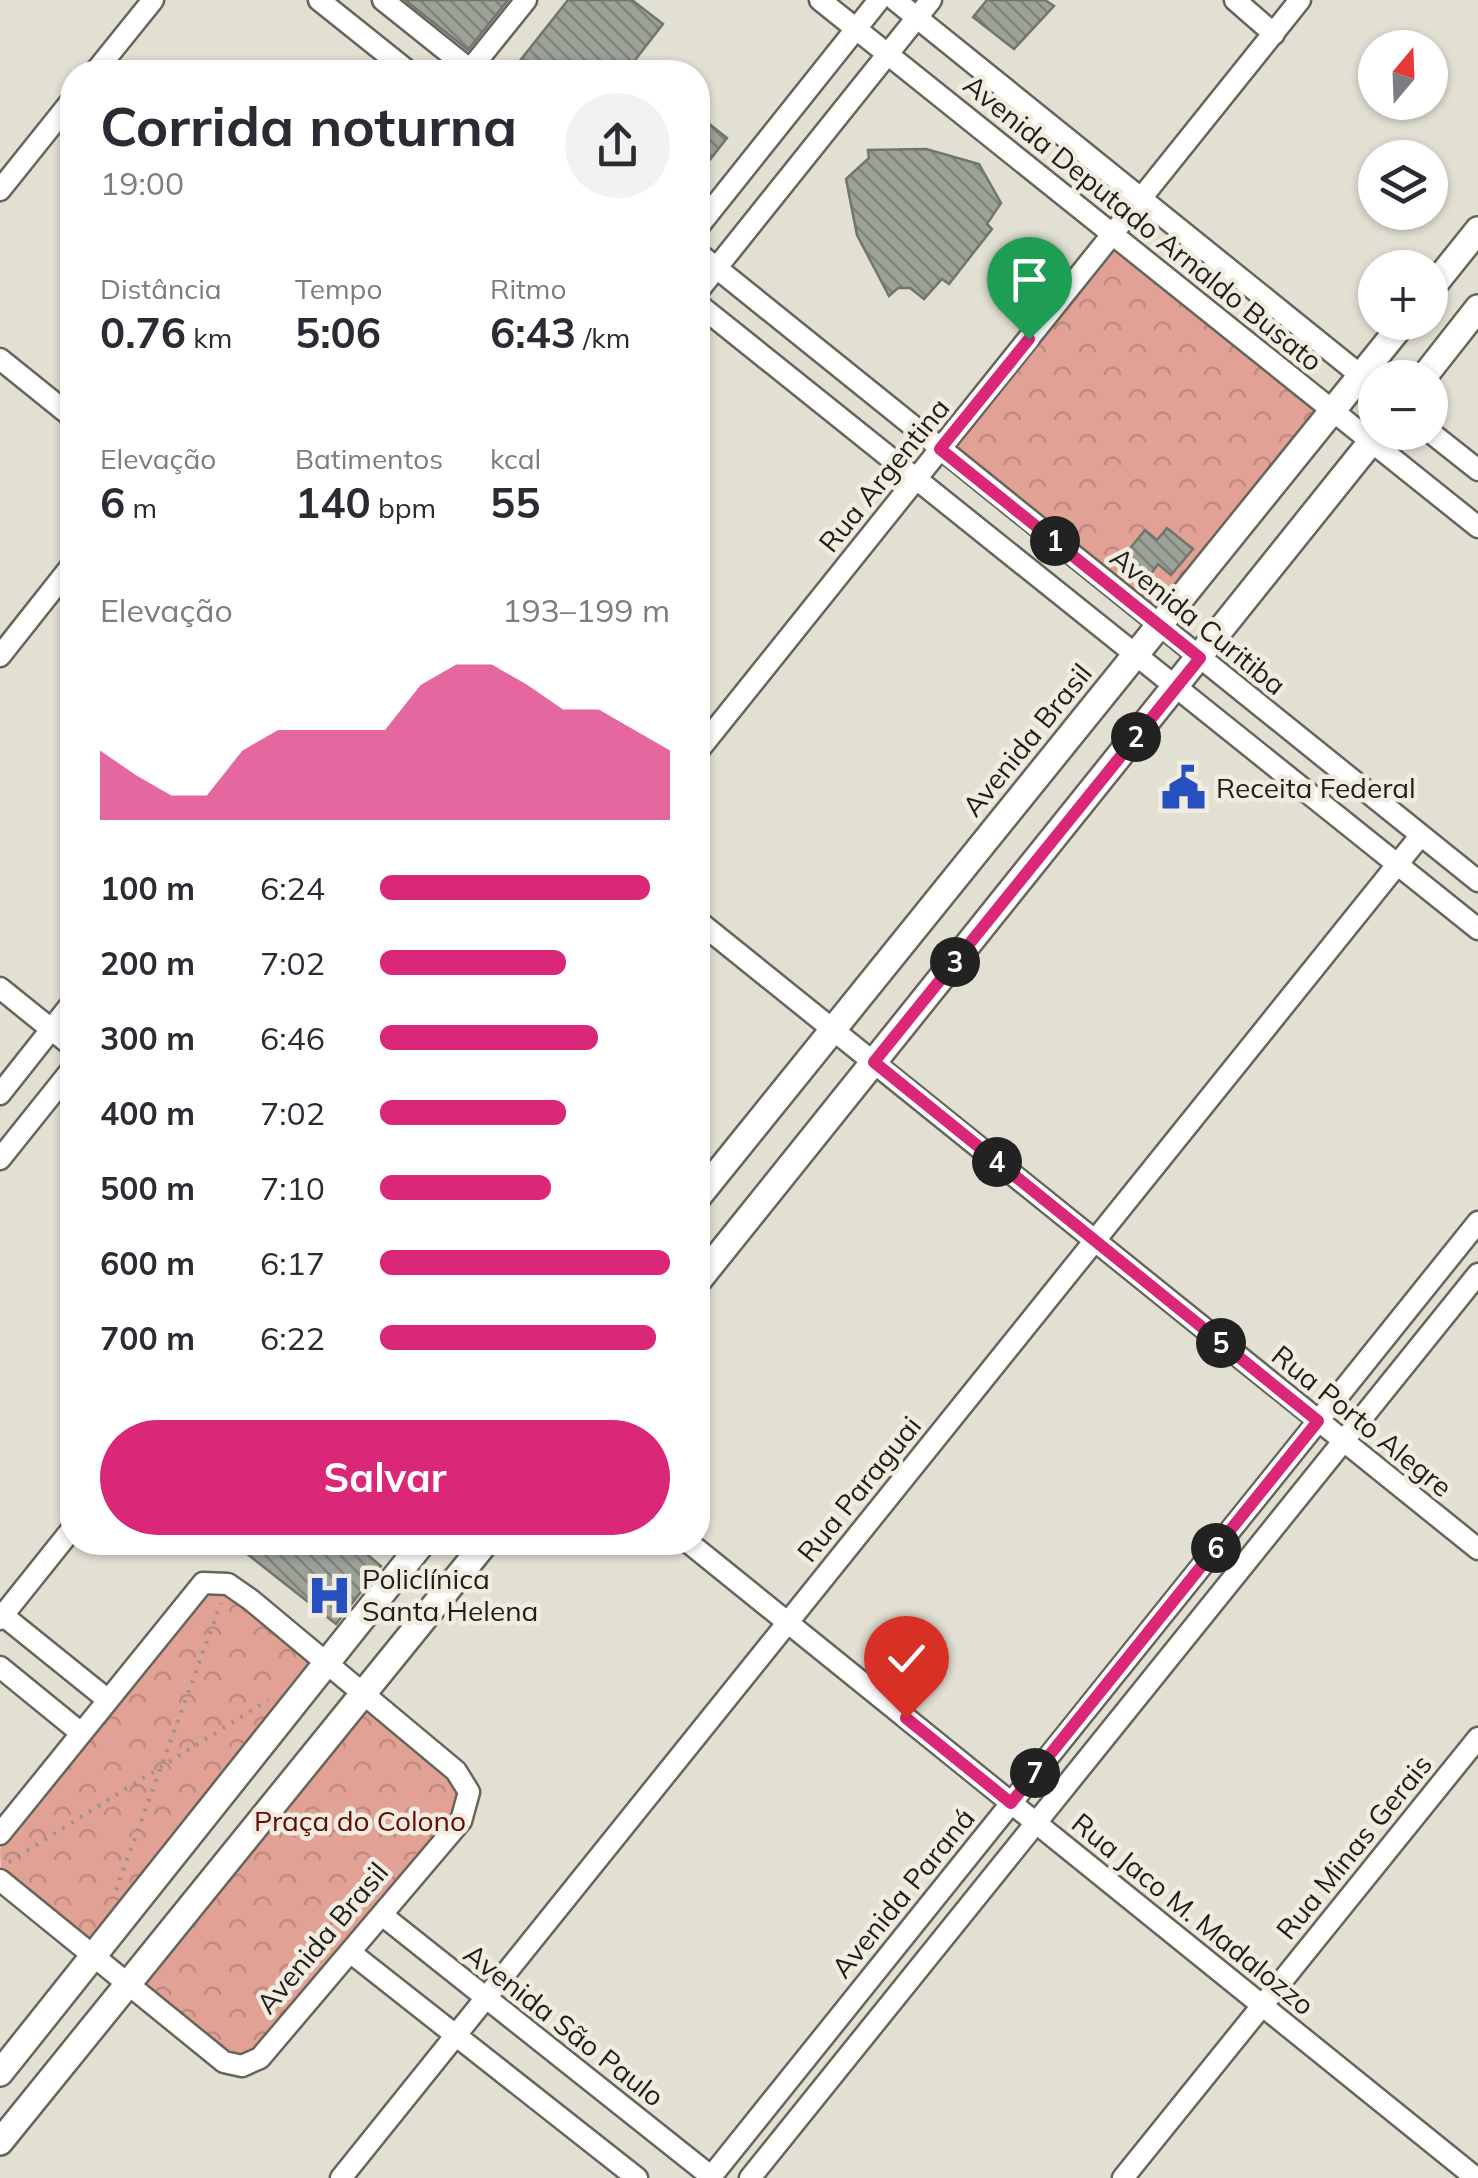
<!DOCTYPE html>
<html lang="pt">
<meta charset="utf-8">
<style>
body{margin:0;font-family:Mulish,sans-serif;background:#f2f2f3;color:#2b2b33;height:100vh;display:flex;flex-direction:column;font-size:38px;white-space:nowrap}
*{box-sizing:border-box;margin:0}
p{font-size:32px;color:#7c7c81}
.icon{flex:none;width:55px;height:55px;fill:none;stroke:currentColor;stroke-width:2;stroke-linecap:round;stroke-linejoin:round}
.map{position:relative;flex:1;overflow:hidden}
.sheet{position:absolute;left:60px;top:60px;width:650px;height:1495px;display:flex;flex-direction:column;background:#fff;border-radius:40px;box-shadow:0 2px 8px #0004}
.sheet>*{flex:none}
.needle{width:65px;rotate:19deg}
.controls{position:absolute;left:1358px;top:30px;display:grid;gap:20px}
.controls a{display:grid;place-items:center;width:90px;height:90px;border-radius:50%;background:#fff;box-shadow:0 2px 8px #0004;font-size:50px}
.pin{position:absolute;display:grid;place-items:center;width:85px;height:85px;color:#fff;margin:-102px -42px;border-radius:50% 50% 50% 0;rotate:-45deg;box-shadow:0 0 10px #0007}
.pin .icon{rotate:45deg}
.km{position:absolute;width:50px;height:50px;margin:-25px;border-radius:50%;background:#222;color:#fff;font-size:28px;line-height:50px;text-align:center}
.round{display:grid;place-items:center;flex:none;width:105px;height:105px;border-radius:52px;background:#f2f2f3}
.headline{display:flex;align-items:center;justify-content:space-between;height:170px;padding:0 40px}
h1{font-size:55px;font-weight:700;line-height:75px}
.metrics{display:grid;grid-template-columns:repeat(3,1fr);gap:15px;height:170px;padding:10px 40px}
.metrics div{display:grid;align-content:center}
.metrics b{font-size:42px;font-weight:700}
.metrics small{font-size:28px;font-weight:400}
.metrics p{font-size:28px}
.chart{height:280px;padding:20px 40px}
.chart p{display:flex;justify-content:space-between}
.chart svg{width:100%;height:180px;margin-top:10px;fill:#db2777;opacity:.7}
.button{display:flex;gap:20px;margin-top:auto;padding:20px 40px}
.button a{flex:1;height:115px;border-radius:60px;background:#db2777;color:#fff;font-size:40px;font-weight:700;line-height:115px;text-align:center}
ul{padding:0 40px;list-style:none;font-size:32px}
li{display:grid;grid-template-columns:160px 120px 1fr;align-items:center;height:75px}
li i{height:25px;border-radius:12px;background:#db2777}
.map>svg:first-child{display:block}
</style>
<div class="map">
<svg width="1478" height="2178" viewBox="0 0 1478 2178">
<defs>
<pattern id="park-crowns" width="20" height="18" patternUnits="userSpaceOnUse" patternTransform="scale(2.5)"><rect width="20" height="18" fill="#e2a195"/><path d="M2 6a3 3 0 1 1 6 0M12 15a3 3 0 1 1 6 0" fill="none" stroke="#c18a80"/></pattern>
<pattern id="building-back-hatch" width="6" height="6" patternUnits="userSpaceOnUse" patternTransform="scale(2.5)"><rect width="6" height="6" fill="#9ca297"/><path d="M-1 5l2 2M0 0l6 6M5-1l2 2" fill="none" stroke="#7f837a"/></pattern>
</defs>
<rect width="100%" height="100%" fill="#e2e0d3"/>
<!-- park -->
<path fill="url(#park-crowns)" d="M1113,244L1321,415L1159,617L950,447Z
M221,1591L318,1665L91,1944L1,1872L0,1849L9,1831L205,1593Z
M364,1703L451,1776L462,1795L455,1818L256,2053L242,2059L227,2055L138,1983Z"/>
<!-- building -->
<path fill="url(#building-back-hatch)" stroke="#71766c" stroke-width="2.5" d="M405,0H508L468,50Z
M568,0H632L663,24L632,64L643,72H511Z
M987,0H1045L1054,6L1014,49L973,17Z
M698,115L727,138L698,175Z
M926,149L979,164L1001,203L987,224L992,229L949,284L942,279L924,299L910,288H898L889,296L857,235L846,179L869,158L868,150Z
M1167,528L1193,549L1171,575L1158,564L1148,578L1123,557L1145,530L1157,540Z
M232,1542H352L381,1566L336,1624Z"/>
<g fill="none" stroke-linecap="round" stroke-linejoin="round">
<defs>
<path id="minor" d="M319,0L409,72
M383,0L473,72
M820,0L1478,527
M895,0L1375,387
M1235,0L1274,34
M95,72L153,0
M468,72L526,0
M0,190L72,100
M698,227L879,0
M698,253L1478,881
M698,291L931,0
M698,304L1478,929
M0,359L72,417
M1430,432L1478,470
M0,656L72,565
M698,751L1300,0
M698,921L1478,1549
M0,988L72,1046
M0,1094L72,1003
M0,1159L72,1069
M688,1542L1476,2178
M0,1613L108,1700
M0,1619L72,1529
M0,1667L81,1733
M0,1834L203,1583L228,1584L251,1600L456,1771L469,1792L461,1821L260,2058L242,2066L224,2062L0,1880
M382,1915L713,2178
M350,1952L637,2178
M341,2178L1421,835
M710,2178L1478,1222
M750,2178L1478,1274
M1123,2178L1478,1738"/>
<path id="major" d="M1430,290L1478,230
M1423,378L1478,308
M698,1197L1404,322
M698,1281L1379,432
M0,2073L423,1542
M0,2142L486,1542"/>
</defs>
<!-- minor casing -->
<use href="#minor" stroke="#67655a" stroke-width="25"/>
<!-- major casing -->
<use href="#major" stroke="#67655a" stroke-width="30"/>
<!-- path -->
<path stroke="#95938a" stroke-width="4" stroke-dasharray="2.5 8" stroke-linecap="butt" d="M9,1862L268,1700
M116,1890L221,1603"/>
<!-- minor -->
<use href="#minor" stroke="#fff" stroke-width="20"/>
<!-- major -->
<use href="#major" stroke="#fff" stroke-width="25"/>
</g>
<g fill="none" stroke-linecap="round" stroke-linejoin="round">
<defs>
<path id="route" d="M906,1718L1011,1803L1318,1421L874,1062L1200,658L940,449L1029,339"/>
</defs>
<!-- route casing -->
<use href="#route" stroke="#fff" stroke-width="20"/>
<!-- route -->
<use href="#route" stroke="#db2777" stroke-width="12"/>
</g>
<!-- icons -->
<defs>
<symbol id="civic-bare" viewBox="-9 -9 18 18"><path d="M-.6-6.5H3V-4.5H.6V-3L4-1V1h2V6H-6V1h2V-1L-.6-3ZM-1.2 2.5V6h2.4V2.5Z" fill="#2650bf" stroke="#f0ede0" stroke-width="2.5" paint-order="stroke"/></symbol>
<symbol id="hospital-bare" viewBox="-9 -9 18 18"><path d="M-5-5h3v3.5h4V-5h3V5h-3V1.5h-4V5h-3Z" fill="#2650bf" stroke="#f0ede0" stroke-width="2.5" paint-order="stroke"/></symbol>
</defs>
<g fill-rule="evenodd">
<use href="#civic-bare" x="1152" y="756" width="63" height="63"/>
<use href="#hospital-bare" x="298" y="1564" width="63" height="63"/>
</g>
<g text-anchor="middle" stroke-width="9" stroke-linejoin="round" paint-order="stroke">
<!-- street labels -->
<g font-size="28" fill="#1f1e1a" stroke="#f0ede0">
<text transform="translate(1143 223) rotate(39)" y="10">Avenida Deputado Arnaldo Busato</text>
<text transform="translate(884 475) rotate(-51)" y="10">Rua Argentina</text>
<text transform="translate(1198 621) rotate(39)" y="10">Avenida Curitiba</text>
<text transform="translate(1027 740) rotate(-51)" y="10">Avenida Brasil</text>
<text transform="translate(1362 1421) rotate(39)" y="10">Rua Porto Alegre</text>
<text transform="translate(859 1489) rotate(-51)" y="10">Rua Paraguai</text>
<text transform="translate(1354 1847) rotate(-51)" y="10">Rua Minas Gerais</text>
<text transform="translate(903 1893) rotate(-51)" y="10">Avenida Paraná</text>
<text transform="translate(1193 1914) rotate(39)" y="10">Rua Jaco M. Madalozzo</text>
<text transform="translate(322 1938) rotate(-50)" y="10">Avenida Brasil</text>
<text transform="translate(564 2025) rotate(38)" y="10">Avenida São Paulo</text>
</g>
<!-- poi labels -->
<g font-size="28" fill="#1f1e1a" stroke="#f0ede0" text-anchor="start">
<text x="1216" y="798">Receita Federal</text>
<text x="362" y="1589">Policlínica<tspan x="362" dy="32">Santa Helena</tspan></text>
</g>
<!-- park labels -->
<g font-size="28" fill="#640b03" stroke="#f0ede0">
<text x="360" y="1831">Praça do Colono</text>
</g>
</g>
</svg>
<div class="controls">
<a><svg class="needle" viewBox="-14 -14 28 28"><path d="M0-13l5 13h-10z" fill="#e53935"/><path d="M0 13l5-13h-10z" fill="#7c7c81"/></svg></a>
<a><svg class="icon" aria-label="layers" viewBox="0 0 24 24"><path d="M12 4l9 5-9 5-9-5zM3 14l9 5 9-5"/></svg></a>
<a>+</a>
<a>−</a>
</div>
<div class="pin" style="left:1029px;top:339px;background:#1e9e55"><svg class="icon" aria-label="arrive" viewBox="0 0 24 24"><path d="M6 21V4h12l-3 4 3 4H6"/></svg></div>
<div class="pin" style="left:906px;top:1718px;background:#d93025"><svg class="icon" aria-label="check" viewBox="0 0 24 24"><path d="M5 12l5 5 9-10"/></svg></div>
<b class="km" style="left:1055px;top:541px">1</b>
<b class="km" style="left:1136px;top:737px">2</b>
<b class="km" style="left:955px;top:962px">3</b>
<b class="km" style="left:997px;top:1162px">4</b>
<b class="km" style="left:1221px;top:1343px">5</b>
<b class="km" style="left:1216px;top:1548px">6</b>
<b class="km" style="left:1035px;top:1773px">7</b>
<section class="sheet">
<div class="headline"><div><h1>Corrida noturna</h1><p>19:00</p></div><a class="round"><svg class="icon" aria-label="share" viewBox="0 0 24 24"><path d="M12 15V3M7 8l5-5 5 5M5 13v7h14v-7"/></svg></a></div>
<div class="metrics">
<div><p>Distância</p><b>0.76<small> km</small></b></div>
<div><p>Tempo</p><b>5:06</b></div>
<div><p>Ritmo</p><b>6:43<small> /km</small></b></div>
</div>
<div class="metrics">
<div><p>Elevação</p><b>6<small> m</small></b></div>
<div><p>Batimentos</p><b>140<small> bpm</small></b></div>
<div><p>kcal</p><b>55</b></div>
</div>
<div class="chart"><p><span>Elevação</span>193–199 m</p>
<svg viewBox="0 0 160 44" preserveAspectRatio="none"><path d="M0 44V27L10 33L20 38L30 38L40 27L50 22L60 22L70 22L80 22L90 11L100 6L110 6L120 11L130 17L140 17L150 22L160 27V44z"/></svg>
</div>
<ul>
<li><b>100 m</b>6:24<i style="width:93%"></i></li>
<li><b>200 m</b>7:02<i style="width:64%"></i></li>
<li><b>300 m</b>6:46<i style="width:75%"></i></li>
<li><b>400 m</b>7:02<i style="width:64%"></i></li>
<li><b>500 m</b>7:10<i style="width:59%"></i></li>
<li><b>600 m</b>6:17<i style="width:100%"></i></li>
<li><b>700 m</b>6:22<i style="width:95%"></i></li>
</ul>
<div class="button"><a>Salvar</a></div>
</section>
</div>
